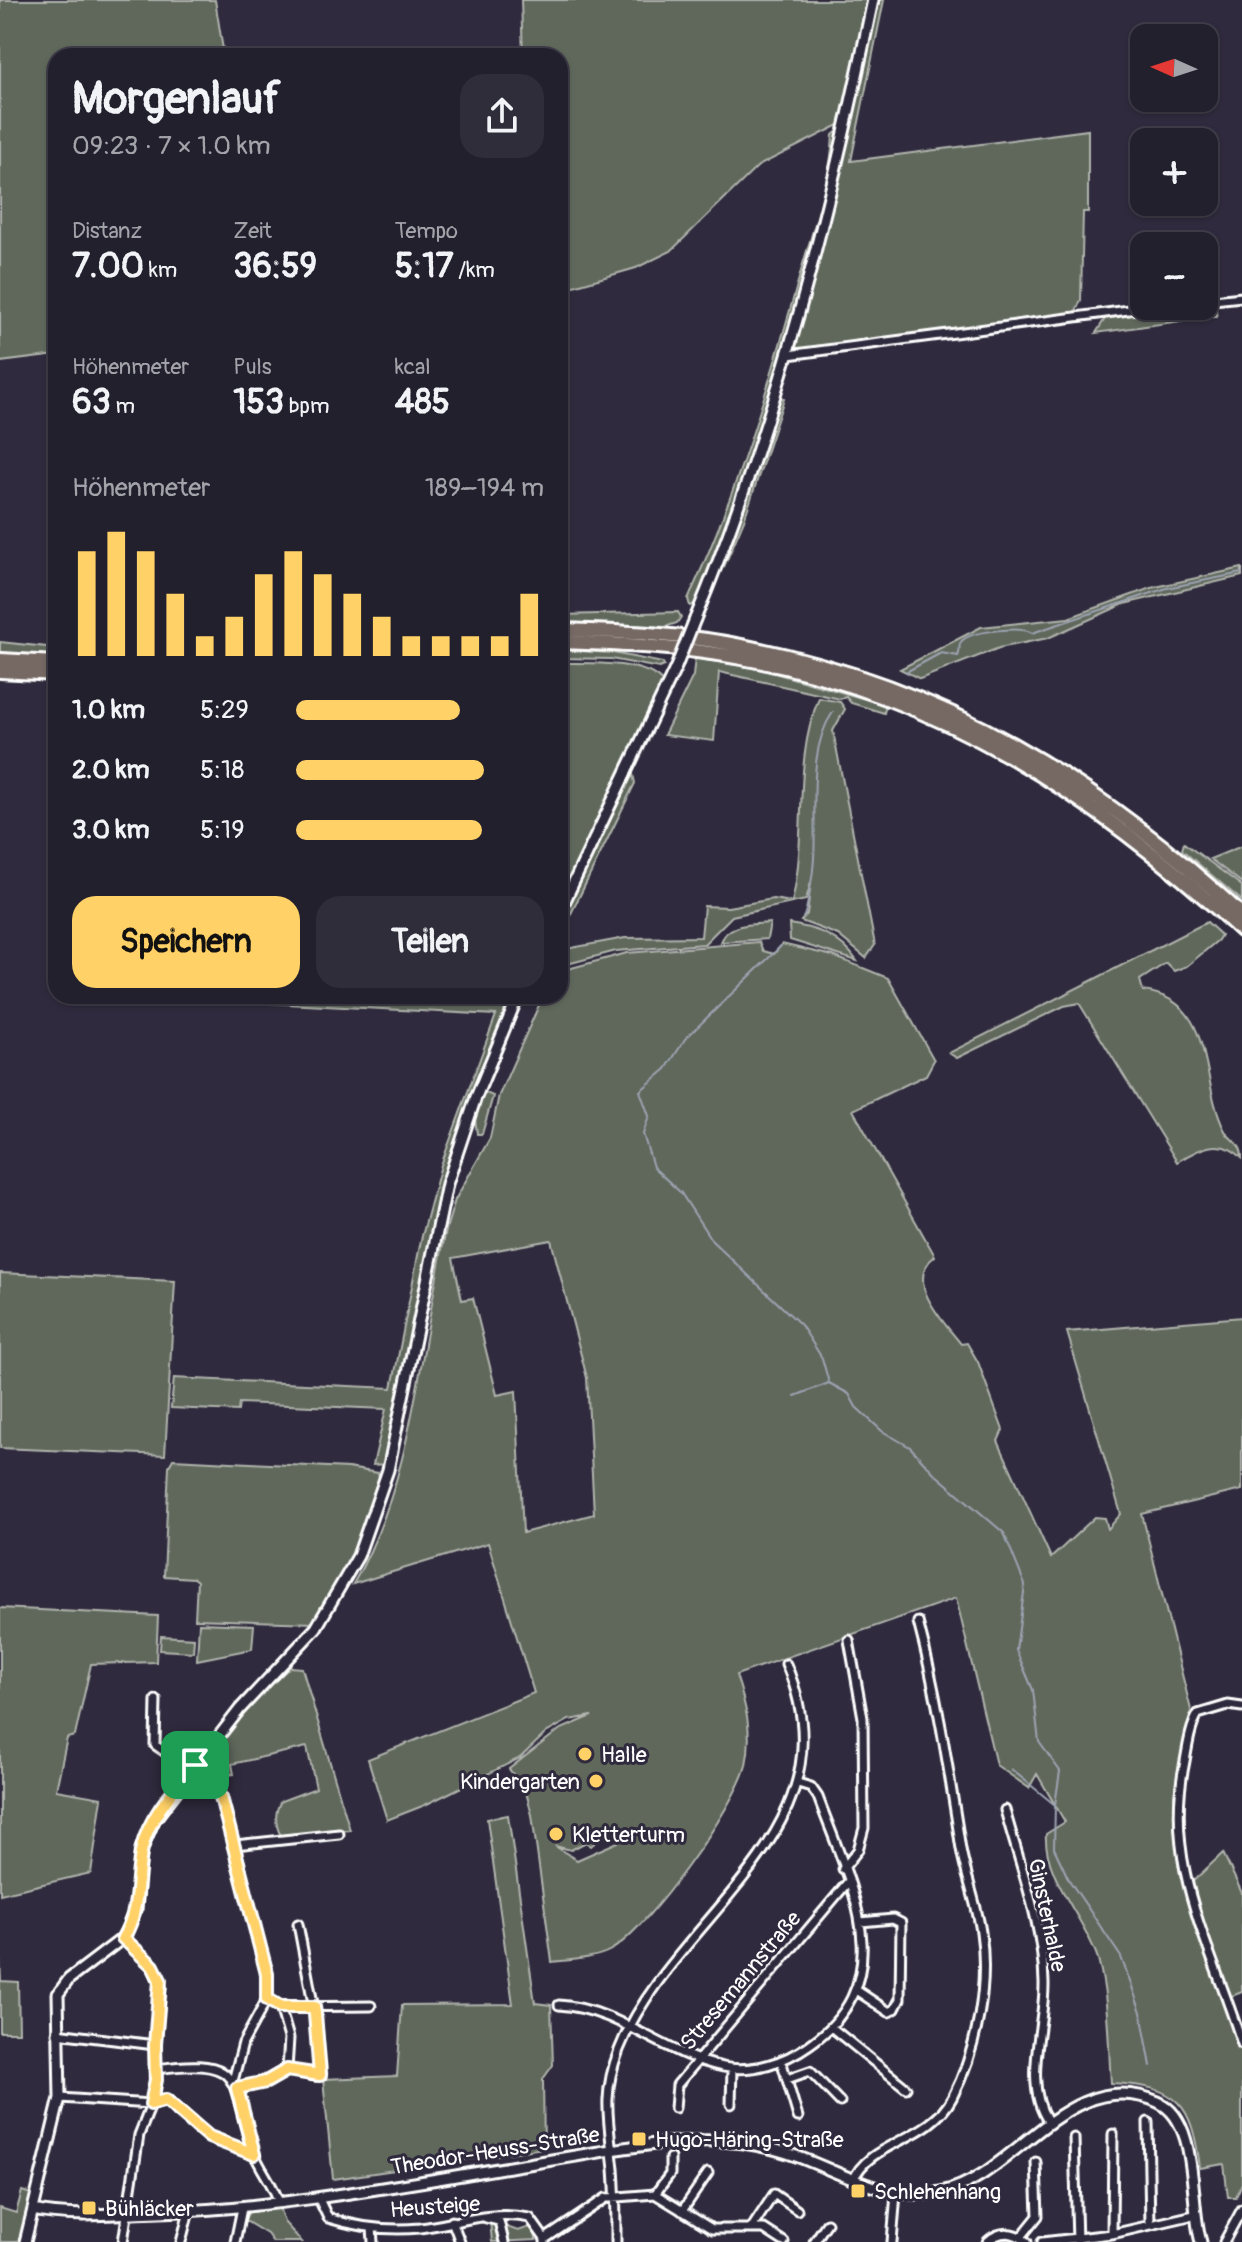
<!DOCTYPE html>
<html lang="de">
<meta charset="utf-8">
<style>
body{margin:0;font-family:Pangolin,sans-serif;background:#2f2d3a;color:#f1f3f6;height:100vh;display:flex;flex-direction:column;font-size:30px;white-space:nowrap}
*{box-sizing:border-box;margin:0}
p{font-size:26px;color:#a3a3aa}
.icon{flex:none;width:44px;height:44px;fill:none;stroke:currentColor;stroke-width:2;stroke-linecap:round;stroke-linejoin:round}
.map{position:relative;flex:1;overflow:hidden}
.drawer{position:absolute;left:48px;top:48px;width:520px;height:956px;display:flex;flex-direction:column;background:#23202e;border-radius:24px;box-shadow:0 2px 6px #0004,0 0 0 2px #403e4a}
.drawer>*{flex:none}
.needle{width:52px;rotate:273deg}
.tools{position:absolute;left:1130px;top:24px;display:grid;gap:16px}
.tools a{display:grid;place-items:center;width:88px;height:88px;border-radius:16px;background:#23202e;box-shadow:0 2px 6px #0004,0 0 0 2px #403e4a;font-size:40px}
.pin{position:absolute;display:grid;place-items:center;width:68px;height:68px;color:#fff;margin:-34px;border-radius:16px;box-shadow:0 4px 12px #0006}
.round{display:grid;place-items:center;flex:none;width:84px;height:84px;border-radius:24px;background:#2f2d3a}
.summary{display:flex;align-items:center;justify-content:space-between;height:136px;padding:0 24px}
h1{font-size:44px;font-weight:700;line-height:60px}
.figures{display:grid;grid-template-columns:repeat(3,1fr);gap:12px;height:136px;padding:8px 24px}
.figures div{display:grid;align-content:center}
.figures b{font-size:34px;font-weight:700}
.figures small{font-size:22px;font-weight:400}
.figures p{font-size:22px}
.chart{height:224px;padding:16px 24px}
.chart p{display:flex;justify-content:space-between}
.chart svg{width:100%;height:144px;margin-top:8px;stroke:#ffd166;stroke-width:6}
.button{display:flex;gap:16px;margin-top:auto;padding:16px 24px}
.button a{flex:1;height:92px;border-radius:24px;background:#ffd166;color:#111;font-size:32px;font-weight:700;line-height:92px;text-align:center}
.button a+a{background:#2f2d3a;color:#f1f3f6}
ul{padding:0 24px;list-style:none;font-size:26px}
li{display:grid;grid-template-columns:128px 96px 1fr;align-items:center;height:60px}
li i{height:20px;border-radius:10px;background:#ffd166}
.map>svg:first-child{display:block}
</style>
<div class="map">
<svg width="1242" height="2242" viewBox="0 0 1242 2242">
<rect width="100%" height="100%" fill="#2f2a3d"/>
<filter id="ink" filterUnits="userSpaceOnUse"><feTurbulence type="fractalNoise" baseFrequency=".0125" numOctaves="2"/><feDisplacementMap in="SourceGraphic" scale="16" xChannelSelector="R" yChannelSelector="G"/><feConvolveMatrix kernelMatrix="1 2 1 2 8 2 1 2 1" color-interpolation-filters="sRGB"/></filter>
<g filter="url(#ink)">
<!-- green -->
<path fill="#60685b" stroke="#b0b4ad" stroke-width="2" fill-rule="evenodd" d="M0,0H215L224,56H56V355L0,362Z
M521,0H869L843,123L758,166L671,251L636,268L560,290V56H523Z
M876,0H884L851,161L1088,130V212H1083L1081,300L1075,313L823,348H794L840,170Z
M839,130L842,134L784,355L749,464L698,603L690,606L688,599C737,494 770,382 801,271C813,228 831,180 833,135Z
M1215,303L1217,316L1096,333L1108,314Z
M779,397L784,399L744,520L724,567L722,564Z
M1242,568V576L1124,604L1048,638L999,648L920,679L900,669L981,627L1068,618L1151,588Z
M678,612L681,617L677,623L665,627L560,622V615Z
M0,642L56,648V657L0,652Z
M560,650L613,653L663,663L664,666L659,668L611,659L560,658Z
M695,658L764,670L886,705L884,713L851,703L846,697L840,699L719,672L714,741L664,735L693,676Z
M560,663C585,663 647,660 663,683L560,903Z
M819,698L840,702L845,709L833,731L875,945L866,958L838,935L801,921L807,914L811,882L806,900L732,916L704,944L616,951L560,966V950L625,938L701,937L704,906L728,907L773,899L792,902C808,835 792,762 819,698Z
M633,774L635,783L560,936V920Z
M1184,843L1242,886V901L1182,850Z
M1242,846V883L1210,859Z
M1207,922L1221,935L1218,940L1187,966L1174,971L1166,963L1140,980L1143,991C1216,1000 1199,1079 1224,1129C1230,1142 1242,1141 1242,1158C1221,1136 1200,1148 1177,1162L1079,1003L1064,1006L957,1058L949,1053Z
M770,923L767,939L721,942C728,922 752,925 770,923Z
M789,924C817,928 840,936 857,961L790,940Z
M759,942L763,951L774,954L782,944L833,956L888,978L934,1060L926,1075L853,1110L935,1256C903,1281 943,1321 961,1344L967,1343L978,1362L1003,1430L998,1441L1051,1558L1095,1517L1105,1518L1108,1529L1121,1514L1067,1332L1242,1317V1490L1142,1514L1191,1710L1174,1795L1178,1865L1185,1889L1223,1853L1242,1893V1992L1229,1997L1242,2026V2183L1236,2197H1228L1224,2164L1200,2168C1192,2103 1178,2086 1111,2083C1108,2042 1109,1999 1098,1959C1085,1918 1043,1877 1046,1834L1065,1822L1037,1774L1029,1788L996,1765L956,1598L736,1675C746,1705 753,1733 746,1765C736,1806 648,1929 611,1950C595,1959 570,1960 552,1962L532,1815L526,1792L509,1769L559,1730L592,1716L569,1720L546,1733L520,1758L425,1805L387,1820L368,1759L534,1693L488,1543L353,1584C415,1478 420,1344 447,1226L455,1200L490,1138L499,1095L543,996H560V971L627,953ZM551,1240L587,1378L594,1514L523,1533L516,1391L497,1395L473,1298L462,1300L453,1258ZM614,1826L629,1829L618,1842L577,1860L555,1846L571,1850L586,1842L591,1846Z
M250,996H515L435,1218L386,1464L373,1465L386,1409L239,1403L238,1411L171,1408L174,1378L392,1388L421,1240L441,1165L496,1015L249,1002Z
M481,1091L493,1096L482,1134H477L474,1111Z
M0,1273L175,1281L165,1455L0,1448Z
M173,1459L348,1468L378,1473L380,1481L360,1544L314,1623L195,1619L197,1581L193,1578L164,1576L169,1466Z
M0,1608L158,1616L156,1662L91,1664L75,1736L67,1738L56,1790L102,1798L91,1873L0,1894Z
M199,1623L254,1625L252,1649L197,1660Z
M161,1636L194,1638L193,1652L160,1650Z
M290,1667L302,1668L350,1830L281,1836C275,1825 274,1812 281,1801L316,1788L307,1747L232,1764L234,1774L215,1776L205,1761L248,1707Z
M508,1815L535,2003L551,2005L553,2065L543,2079L544,2148L333,2179L323,2079L397,2076L402,2005L513,2004L487,1819Z
M0,1958L1,1981L18,1982L19,2032H0Z
M22,2191L31,2194L19,2242H0V2208L16,2213Z
M279,2207L284,2222L302,2242H273L267,2234L244,2220L249,2212Z
M490,2221L518,2231L530,2227L535,2231L536,2240L492,2242Z"/>
<g fill="none" stroke-linecap="round" stroke-linejoin="round">
<!-- stream -->
<path stroke="#9da3b2" stroke-width="2" d="M906,672L941,653L958,656C962,648 956,645 964,639C975,631 1021,626 1032,633L1167,588L1242,573
M803,918C808,908 808,898 810,888C823,831 801,759 833,712
M781,946L685,1039L666,1069L640,1091L649,1116L643,1134L653,1167L681,1193L712,1241L801,1325L822,1358L829,1383
M795,1396L829,1383L849,1394L856,1407L882,1431L910,1447L935,1474L1004,1533L1025,1585L1016,1650L1033,1690L1039,1742L1060,1771L1055,1805
M1011,1769L1055,1805L1054,1848L1069,1880L1121,1957L1141,2012L1151,2066"/>
<defs>
<path id="minor" d="M1204,301L1242,297
M788,355L1159,306
M156,1700L155,1745L191,1770
M1242,1707L1228,1705L1198,1714C1190,1728 1188,1745 1185,1761C1162,1866 1212,1947 1242,2044
M195,1765L213,1781L221,1797L267,1974V1999L243,2043L233,2081
M1005,1810C1020,1866 1043,1925 1044,1983C1045,2026 1022,2083 1048,2121
M235,1845L339,1834
M843,1869L858,1850L864,1828L863,1718L849,1640
M856,1990L889,2012L895,2009L900,1999L901,1923L893,1919L861,1922
M267,1999L280,2007L371,2006
M559,2005C620,2009 664,2055 723,2067C753,2073 785,2062 809,2045C904,1979 849,1882 818,1797L811,1787L798,1783
M280,2007L289,2038L287,2070
M831,2027L906,2088
M57,2033L155,2045
M781,2060L798,2117
M157,2069C251,2055 228,2086 254,2153C261,2171 274,2185 279,2203
M787,2079L810,2071L840,2102
M237,2088L266,2082L287,2070L315,2076L321,2073L315,2014L298,1924
M60,2098L151,2104L166,2100L209,2137L254,2154
M731,2104L732,2069
M675,2108L677,2085L848,1882
M1148,2122L1150,2225
M1074,2138L1077,2242
M853,2181C868,2141 929,2142 952,2098C977,2050 989,1985 981,1932C977,1904 966,1877 961,1849C949,1773 938,1697 918,1622
M655,2194L670,2174V2158
M318,2197L328,2218C357,2227 390,2231 420,2228C458,2223 491,2210 530,2218L545,2239
M682,2211L708,2173
M486,2218L499,2221L504,2242
M452,2221L460,2242
M372,2228L373,2242
M751,2229L774,2194L797,2210
M1112,2234L1113,2134
M1021,2237L1038,2216L1036,2162
M123,2242L139,2135L155,2095V2045L161,1987L153,1966L123,1938
M181,2242L189,2211
M235,2242L242,2208
M545,2242V2239L606,2198L655,2194L712,2229H764L784,2242
M616,2242C616,2218 616,2193 614,2169C609,2122 601,2096 619,2050C672,1915 858,1834 786,1664
M814,2242L827,2223
M892,2242L896,2193
M987,2242C1000,2230 1014,2231 1027,2242
M1042,2242L1112,2234L1194,2215
M1224,2242L1242,2209"/>
<path id="tertiary" d="M695,619C778,420 829,211 873,0
M560,911L676,667
M33,2210C73,2219 118,2213 159,2212C285,2208 410,2183 534,2163C589,2154 642,2143 698,2141C731,2140 765,2145 796,2156C845,2174 886,2202 941,2192C1015,2178 1068,2063 1158,2102C1200,2121 1189,2203 1201,2242
M25,2242L60,2098L58,1994L69,1979L123,1938L136,1909L141,1850L154,1820L240,1709L316,1628L358,1556L388,1470L447,1184L476,1097L518,996"/>
<path id="trunk" d="M560,630C622,632 686,634 747,647C947,688 1094,779 1242,915
M560,642C621,644 682,647 742,658C942,694 1095,796 1242,931
M0,660L56,663
M0,671L56,674"/>
</defs>
<!-- minor casing -->
<use href="#minor" stroke="#fff" stroke-width="13"/>
<!-- tertiary casing -->
<use href="#tertiary" stroke="#fff" stroke-width="15"/>
<!-- trunk casing -->
<use href="#trunk" stroke="#fff" stroke-width="18"/>
<!-- minor -->
<use href="#minor" stroke="#2f2a3d" stroke-width="7"/>
<!-- tertiary -->
<use href="#tertiary" stroke="#2f2a3d" stroke-width="9"/>
<!-- trunk -->
<use href="#trunk" stroke="#766964" stroke-width="12"/>
<defs>
<path id="tertiary-bridge" d="M676,667L695,619"/>
</defs>
<!-- tertiary-bridge casing -->
<use href="#tertiary-bridge" stroke="#fff" stroke-width="15" stroke-linecap="butt"/>
<!-- tertiary-bridge -->
<use href="#tertiary-bridge" stroke="#2f2a3d" stroke-width="9"/>
</g>
</g>
<g fill="none" stroke-linecap="round" stroke-linejoin="round" filter="url(#ink)">
<defs>
<path id="route" d="M195,1765L213,1781L221,1797L267,1974V1999L280,2007H314L315,2014L320,2075L287,2070L266,2082L237,2088L254,2154L209,2137L166,2100L151,2104L156,2080L155,2045L160,1980L153,1966L123,1938C141,1909 135,1879 142,1848C149,1817 175,1789 195,1765Z"/>
</defs>
<!-- route casing -->
<use href="#route" stroke="#fff" stroke-width="16"/>
<!-- route -->
<use href="#route" stroke="#ffd166" stroke-width="10"/>
</g>
<!-- markers -->
<g fill="#ffd166" stroke="#2f2a3d" stroke-width="3">
<circle cx="585" cy="1754" r="8"/>
<circle cx="596" cy="1781" r="8"/>
<circle cx="556" cy="1834" r="8"/>
<rect x="631" y="2131" width="16" height="16" rx="4"/>
<rect x="850" y="2183" width="16" height="16" rx="4"/>
<rect x="81" y="2200" width="16" height="16" rx="4"/>
</g>
<g text-anchor="middle" stroke-width="6" stroke-linejoin="round" paint-order="stroke">
<!-- poi labels -->
<g font-size="22" fill="#fff" stroke="#2f2a3d" text-anchor="start">
<text x="601" y="1762">Halle</text>
<text x="580" y="1789" text-anchor="end">Kindergarten</text>
<text x="572" y="1842">Kletterturm</text>
<text x="655" y="2147">Hugo-Häring-Straße</text>
<text x="874" y="2199">Schlehenhang</text>
<text x="105" y="2216">Bühläcker</text>
</g>
<!-- street labels -->
<g font-size="22" fill="#fff" stroke="#2f2a3d">
<text transform="translate(1048 1915) rotate(78)" y="8">Ginsterhalde</text>
<text transform="translate(740 1980) rotate(-50)" y="8">Stresemannstraße</text>
<text transform="translate(495 2150) rotate(-9)" y="8">Theodor-Heuss-Straße</text>
<text transform="translate(435 2206) rotate(-4)" y="8">Heusteige</text>
</g>
</g>
</svg>
<div class="tools">
<a><svg class="needle" viewBox="-14 -14 28 28"><path d="M0-13l5 13h-10z" fill="#e53935"/><path d="M0 13l5-13h-10z" fill="#a3a3aa"/></svg></a>
<a>+</a>
<a>−</a>
</div>
<div class="pin" style="left:195px;top:1765px;background:#1e9e55"><svg class="icon" aria-label="arrive" viewBox="0 0 24 24"><path d="M6 21V4h12l-3 4 3 4H6"/></svg></div>
<section class="drawer">
<div class="summary"><div><h1>Morgenlauf</h1><p>09:23 · 7 × 1.0 km</p></div><a class="round"><svg class="icon" aria-label="share" viewBox="0 0 24 24"><path d="M12 15V3M7 8l5-5 5 5M5 13v7h14v-7"/></svg></a></div>
<div class="figures">
<div><p>Distanz</p><b>7.00<small> km</small></b></div>
<div><p>Zeit</p><b>36:59</b></div>
<div><p>Tempo</p><b>5:17<small> /km</small></b></div>
</div>
<div class="figures">
<div><p>Höhenmeter</p><b>63<small> m</small></b></div>
<div><p>Puls</p><b>153<small> bpm</small></b></div>
<div><p>kcal</p><b>485</b></div>
</div>
<div class="chart"><p><span>Höhenmeter</span>189–194 m</p>
<svg viewBox="0 0 160 44" preserveAspectRatio="none"><path d="M5 44V12M15 44V6M25 44V12M35 44V25M45 44V38M55 44V32M65 44V19M75 44V12M85 44V19M95 44V25M105 44V32M115 44V38M125 44V38M135 44V38M145 44V38M155 44V25"/></svg>
</div>
<ul>
<li><b>1.0 km</b>5:29<i style="width:66%"></i></li>
<li><b>2.0 km</b>5:18<i style="width:76%"></i></li>
<li><b>3.0 km</b>5:19<i style="width:75%"></i></li>
</ul>
<div class="button"><a>Speichern</a><a>Teilen</a></div>
</section>
</div>
